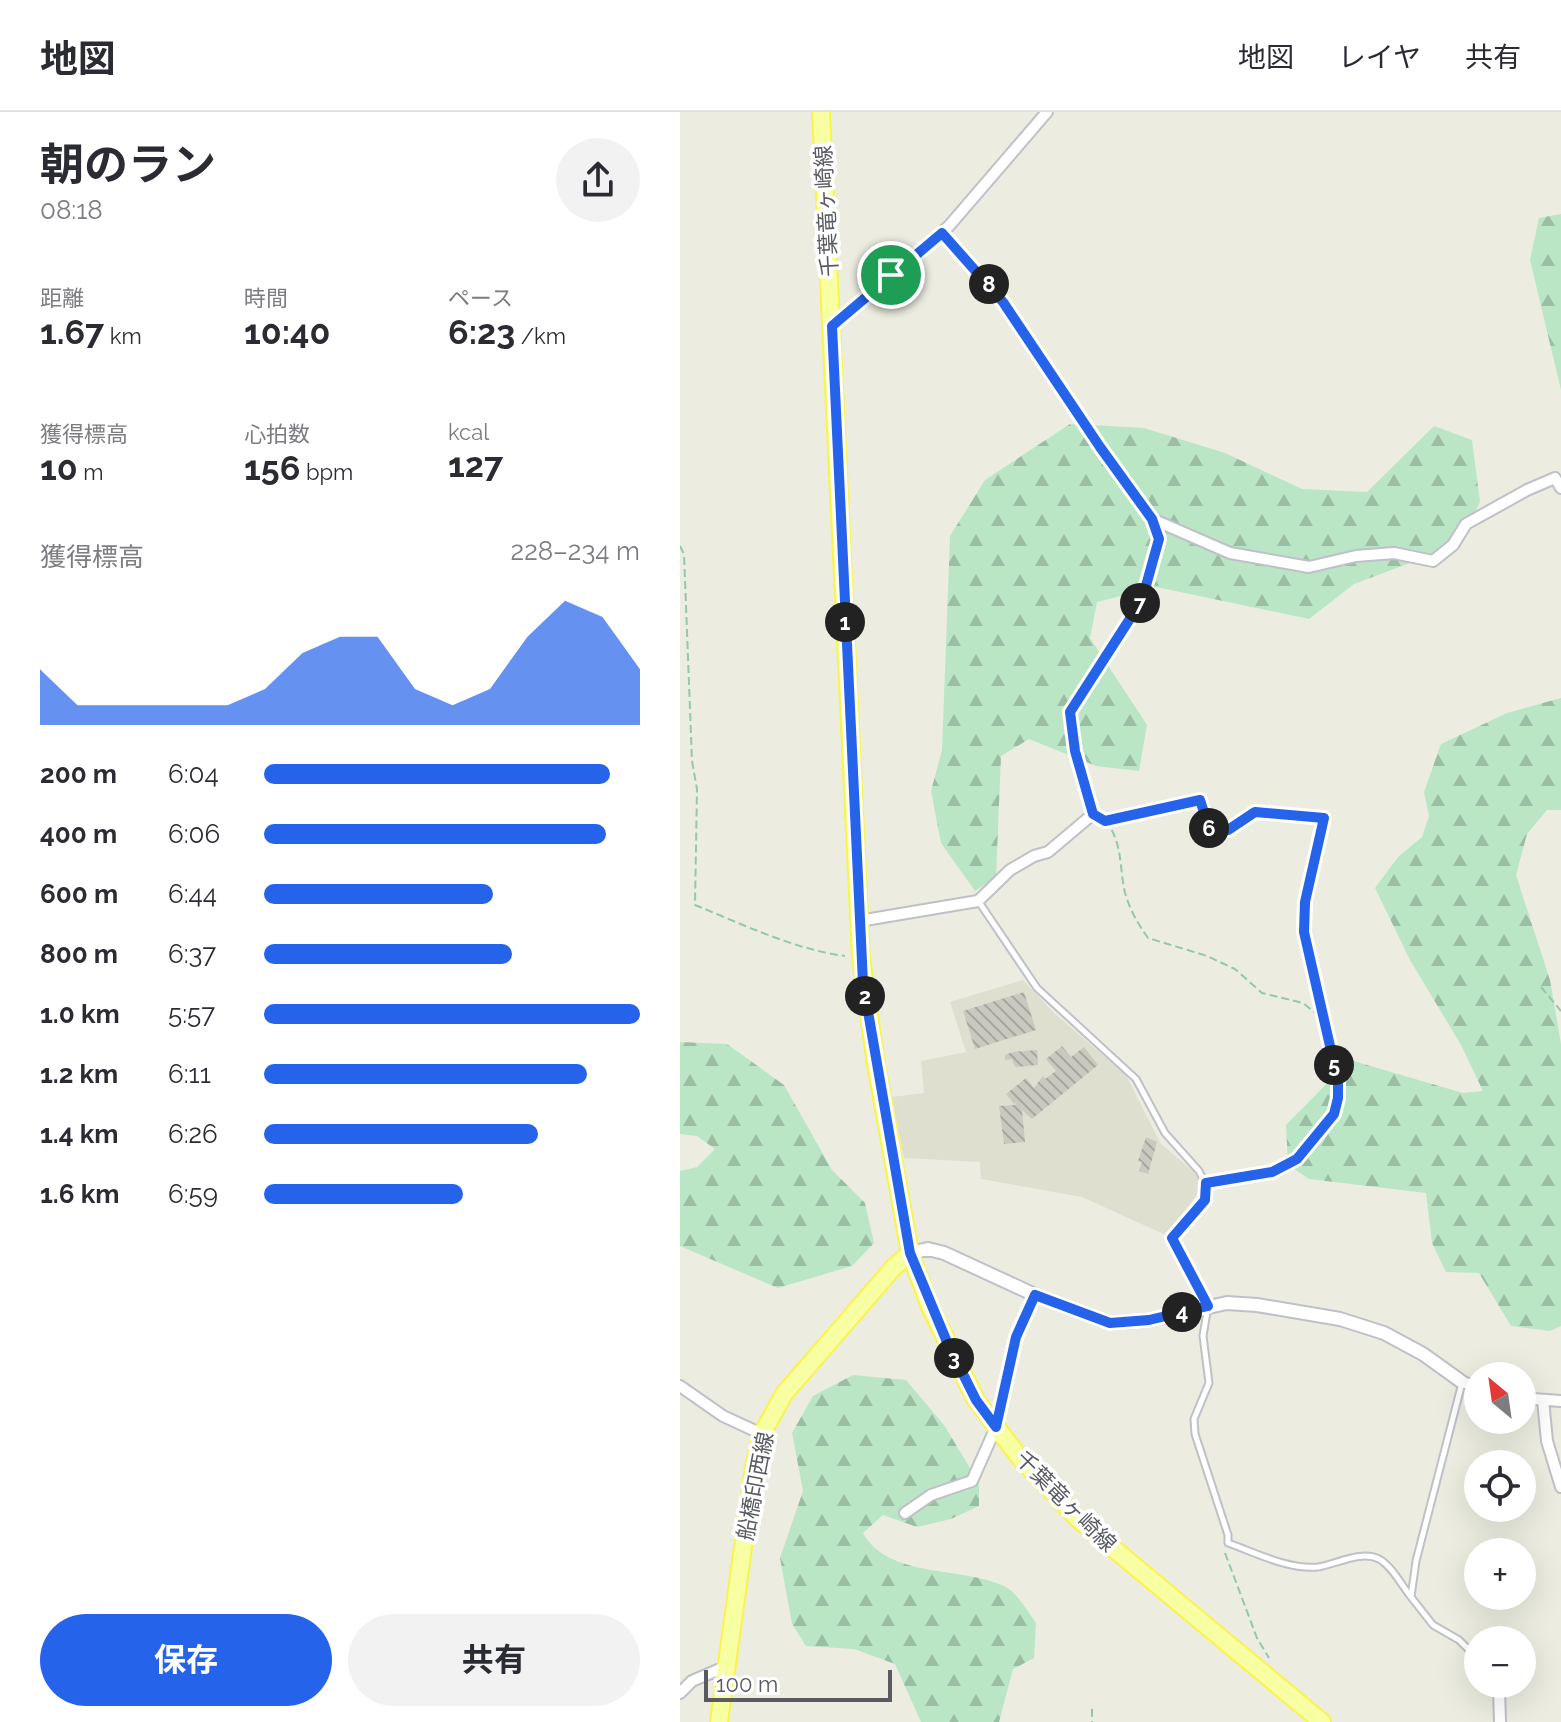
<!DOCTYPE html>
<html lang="ja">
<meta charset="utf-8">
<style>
body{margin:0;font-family:Raleway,"Noto Sans JP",sans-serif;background:#f2f2f3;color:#2b2b33;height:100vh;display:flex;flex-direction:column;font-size:30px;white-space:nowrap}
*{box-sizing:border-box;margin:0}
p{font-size:26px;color:#7c7c81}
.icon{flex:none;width:44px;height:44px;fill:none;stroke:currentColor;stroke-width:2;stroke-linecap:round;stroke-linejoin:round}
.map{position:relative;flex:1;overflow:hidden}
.sheet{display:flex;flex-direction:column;background:#fff;width:680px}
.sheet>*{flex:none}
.needle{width:52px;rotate:331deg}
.tools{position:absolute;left:784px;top:1250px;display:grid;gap:16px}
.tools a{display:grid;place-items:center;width:72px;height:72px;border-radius:50%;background:#fff;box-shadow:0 8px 32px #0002;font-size:40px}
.scale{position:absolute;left:24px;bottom:20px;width:188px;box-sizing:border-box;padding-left:8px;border:4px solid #595a62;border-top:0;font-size:22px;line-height:28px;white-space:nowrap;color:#595a62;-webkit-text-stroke:6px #fff;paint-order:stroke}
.pin{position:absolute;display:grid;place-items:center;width:68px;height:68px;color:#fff;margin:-34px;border:4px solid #fff;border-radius:50%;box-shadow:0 2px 8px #0007}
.km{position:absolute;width:40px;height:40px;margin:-20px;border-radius:50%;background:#222;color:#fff;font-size:22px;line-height:40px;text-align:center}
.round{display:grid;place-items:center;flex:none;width:84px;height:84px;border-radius:42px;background:#f2f2f3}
.head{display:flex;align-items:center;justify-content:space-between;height:136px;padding:0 40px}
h1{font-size:44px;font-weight:700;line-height:60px}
.metrics{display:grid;grid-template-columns:repeat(3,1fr);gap:12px;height:136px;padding:8px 40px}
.metrics div{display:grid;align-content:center}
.metrics b{font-size:34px;font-weight:700}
.metrics small{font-size:22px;font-weight:400}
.metrics p{font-size:22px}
.chart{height:224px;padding:16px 40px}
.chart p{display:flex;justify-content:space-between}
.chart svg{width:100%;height:144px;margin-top:8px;fill:#2563eb;opacity:.7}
.action{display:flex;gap:16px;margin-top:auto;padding:16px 40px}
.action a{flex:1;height:92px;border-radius:48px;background:#2563eb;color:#fff;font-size:32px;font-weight:700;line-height:92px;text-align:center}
.action a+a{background:#f2f2f3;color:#2b2b33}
ul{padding:0 40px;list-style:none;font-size:26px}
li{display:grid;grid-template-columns:128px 96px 1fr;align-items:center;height:60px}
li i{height:20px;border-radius:10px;background:#2563eb}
header{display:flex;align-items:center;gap:48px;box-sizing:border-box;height:112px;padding:0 40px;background:#fff;border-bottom:2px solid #e1e1e2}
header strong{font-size:38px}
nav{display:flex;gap:44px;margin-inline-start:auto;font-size:28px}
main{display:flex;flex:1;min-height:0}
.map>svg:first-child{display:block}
</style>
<header>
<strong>地図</strong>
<nav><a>地図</a><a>レイヤ</a><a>共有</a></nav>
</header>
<main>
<section class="sheet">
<div class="head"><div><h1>朝のラン</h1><p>08:18</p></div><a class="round"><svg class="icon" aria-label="share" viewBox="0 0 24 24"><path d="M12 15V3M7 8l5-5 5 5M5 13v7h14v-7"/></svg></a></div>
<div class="metrics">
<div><p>距離</p><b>1.67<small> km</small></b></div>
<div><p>時間</p><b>10:40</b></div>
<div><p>ペース</p><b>6:23<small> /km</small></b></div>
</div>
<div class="metrics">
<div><p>獲得標高</p><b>10<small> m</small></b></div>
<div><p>心拍数</p><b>156<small> bpm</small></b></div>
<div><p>kcal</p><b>127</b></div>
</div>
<div class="chart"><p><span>獲得標高</span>228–234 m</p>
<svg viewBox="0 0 160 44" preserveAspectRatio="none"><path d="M0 44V27L10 38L20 38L30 38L40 38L50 38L60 33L70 22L80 17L90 17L100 33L110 38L120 33L130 17L140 6L150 11L160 27V44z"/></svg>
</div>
<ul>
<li><b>200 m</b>6:04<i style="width:92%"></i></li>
<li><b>400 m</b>6:06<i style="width:91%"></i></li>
<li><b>600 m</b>6:44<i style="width:61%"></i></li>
<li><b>800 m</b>6:37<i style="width:66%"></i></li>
<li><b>1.0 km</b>5:57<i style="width:100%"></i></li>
<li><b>1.2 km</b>6:11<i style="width:86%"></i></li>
<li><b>1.4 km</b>6:26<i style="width:73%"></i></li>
<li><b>1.6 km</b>6:59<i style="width:53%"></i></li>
</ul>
<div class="action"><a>保存</a><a>共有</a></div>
</section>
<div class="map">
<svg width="881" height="1610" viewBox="0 0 881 1610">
<defs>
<pattern id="forest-firs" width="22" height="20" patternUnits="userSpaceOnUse" patternTransform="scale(2)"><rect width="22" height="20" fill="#bae6c5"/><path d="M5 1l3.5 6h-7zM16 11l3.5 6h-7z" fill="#9abda3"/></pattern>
<pattern id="building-back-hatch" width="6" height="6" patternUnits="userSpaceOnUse" patternTransform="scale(2)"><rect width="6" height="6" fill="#cac9bf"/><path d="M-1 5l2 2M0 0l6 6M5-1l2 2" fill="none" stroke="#a7a69f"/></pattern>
</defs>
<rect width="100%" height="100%" fill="#ecede0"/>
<!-- education -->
<path fill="#dfdfd0" d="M343,868L374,901L446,963L481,1032L513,1059L522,1075L488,1124L402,1085L301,1067L300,1050L224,1046L212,985L244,981L241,949L286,940L270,890Z"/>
<!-- forest -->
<path fill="url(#forest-firs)" d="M881,102V278L850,148L859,106Z
M390,312L464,316L545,341L622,377L687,380L754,314L792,328L800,390L778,433L674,472L629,507L476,475L417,490L410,526L467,613L459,659L416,654L349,627L321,644L316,765L295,779L261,731L251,679L262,638L270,424L305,368Z
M881,586V698H867L847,722L836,763L870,868L881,932V1214L870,1219L831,1214L799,1161L766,1160L752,1131L746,1081L629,1067L608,1053L606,1013L670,948L783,981L803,979L781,933L730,848L695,776L718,745L742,725L749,704L744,680L761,632L827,601Z
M0,930L47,932L104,973L152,1058L185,1091L194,1131L172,1154L98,1176L0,1134V1059L17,1055L35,1037L17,1024L0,1022Z
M173,1263L226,1268L264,1313L299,1371V1394L271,1407L237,1415L203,1403L183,1421C209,1467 281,1454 324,1474C336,1479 348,1500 356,1511L354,1546L333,1557L319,1610H241L215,1552L174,1537L126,1534L112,1512L100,1446L123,1379L112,1321L133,1284Z"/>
<!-- building -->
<path fill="url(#building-back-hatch)" d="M344,880L356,918L295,937L283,899Z
M382,934L391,945L404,935L418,953L352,1007L342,998L345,1030L324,1032L319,994L335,993L337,989L334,992L326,982L346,966L354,976L363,964L365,967L376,959L366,947Z
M357,938L358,953L335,955L332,947L325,948V943L333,940Z
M466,1025L477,1030L468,1062L459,1059L462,1050L458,1049Z"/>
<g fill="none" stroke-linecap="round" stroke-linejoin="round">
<defs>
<path id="service" d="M299,790L357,876L456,967L485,1021L519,1059L527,1075L525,1088L492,1126L528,1194L523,1224L529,1271L514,1307L515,1322L548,1423V1431C576,1441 609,1458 638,1455C657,1452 681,1438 699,1447C712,1454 722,1474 731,1485
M782,1271L736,1449L731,1485L753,1513L779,1528L798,1547"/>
<path id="minor" d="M262,121L323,190L391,293L472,407
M152,214L269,114L367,0
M179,809L298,789L330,758L354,744L368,740L413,702L395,639L390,600L462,488L479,427L472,407L550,441L629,455L676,444L714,441L753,449L773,433L786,412L847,378L875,366L881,376
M782,1270L798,1275
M0,1274L43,1304L82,1322
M842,1286L881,1289
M863,1288L867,1329L881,1375
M225,1401L251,1383L292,1369L316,1315L336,1225L355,1183
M819,1577L820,1610
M0,1581L12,1569L47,1554"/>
<path id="tertiary" d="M230,1141L248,1137L264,1141L355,1183L430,1211L469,1208L547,1191L577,1193L660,1207L704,1221L743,1242L782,1270"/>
<path id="primary" d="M141,0L181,846L196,952L230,1141L250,1195L296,1288L340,1346L398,1407L642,1610
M39,1610L74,1355L82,1322L104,1282L214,1155L230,1141"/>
</defs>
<!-- service casing -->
<use href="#service" stroke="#bfc0c8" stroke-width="9"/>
<!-- minor casing -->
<use href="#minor" stroke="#bfc0c8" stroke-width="14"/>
<!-- tertiary casing -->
<use href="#tertiary" stroke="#bfc0c8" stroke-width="16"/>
<!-- primary casing -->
<use href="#primary" stroke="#f9f44c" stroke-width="20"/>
<!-- path -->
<path stroke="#93c7af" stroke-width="2" stroke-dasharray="8 4" stroke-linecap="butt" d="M0,434L4,442L12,649L17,677L15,793C62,812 113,837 165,844
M425,708C443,730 439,754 445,781C450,798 458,812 468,826L527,844L555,857L582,881L623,891L644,908
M425,709L520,688L530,719L548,718L575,700L644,706L625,790L624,820L658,969V986L654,1002L617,1047L592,1060L535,1069
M861,875L881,899
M545,1441L577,1526L589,1546
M412,1597V1610"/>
<!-- service -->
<use href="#service" stroke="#fff" stroke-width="5"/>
<!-- minor -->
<use href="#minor" stroke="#fff" stroke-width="10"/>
<!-- tertiary -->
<use href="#tertiary" stroke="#fff" stroke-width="12"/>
<!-- primary -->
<use href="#primary" stroke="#f7ffa2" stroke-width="16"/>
</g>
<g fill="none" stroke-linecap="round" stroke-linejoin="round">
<defs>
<path id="route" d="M262,121L323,190L420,335L472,407L479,427L462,488L390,600L395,639L413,702L425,709L520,688L530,719L548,718L575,700L644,706L625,790L624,820L658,969V986L654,1002L617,1047L592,1060L526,1071L525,1088L492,1126L528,1194L469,1208L430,1211L355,1183L336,1225L316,1315L296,1288L267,1230L230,1141L183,871L152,214Z"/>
</defs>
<!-- route casing -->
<use href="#route" stroke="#fff" stroke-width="16"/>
<!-- route -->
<use href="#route" stroke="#2563eb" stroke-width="10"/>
</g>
<g text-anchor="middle" stroke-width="7" stroke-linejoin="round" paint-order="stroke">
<!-- street labels -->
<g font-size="22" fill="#595a62" stroke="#fff">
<text transform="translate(146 99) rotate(-93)" y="8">千葉竜ヶ崎線</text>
<text transform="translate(75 1374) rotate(-79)" y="8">船橋印西線</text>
<text transform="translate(386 1389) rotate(45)" y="8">千葉竜ヶ崎線</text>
</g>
</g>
</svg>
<div class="tools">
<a><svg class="needle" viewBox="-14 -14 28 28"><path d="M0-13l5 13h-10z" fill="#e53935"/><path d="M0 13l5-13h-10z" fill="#7c7c81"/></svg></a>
<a><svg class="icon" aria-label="locate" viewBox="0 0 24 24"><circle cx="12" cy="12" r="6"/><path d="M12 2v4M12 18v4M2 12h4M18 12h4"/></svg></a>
<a>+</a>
<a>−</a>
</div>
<div class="scale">100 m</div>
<div class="pin" style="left:211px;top:163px;background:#1e9e55"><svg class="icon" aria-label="arrive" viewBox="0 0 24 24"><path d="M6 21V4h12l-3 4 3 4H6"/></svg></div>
<b class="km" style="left:165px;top:510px">1</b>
<b class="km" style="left:185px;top:884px">2</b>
<b class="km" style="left:274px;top:1246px">3</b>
<b class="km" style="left:502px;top:1200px">4</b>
<b class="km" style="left:654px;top:953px">5</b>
<b class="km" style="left:529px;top:716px">6</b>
<b class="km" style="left:460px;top:491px">7</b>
<b class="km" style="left:309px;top:172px">8</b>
</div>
</main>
